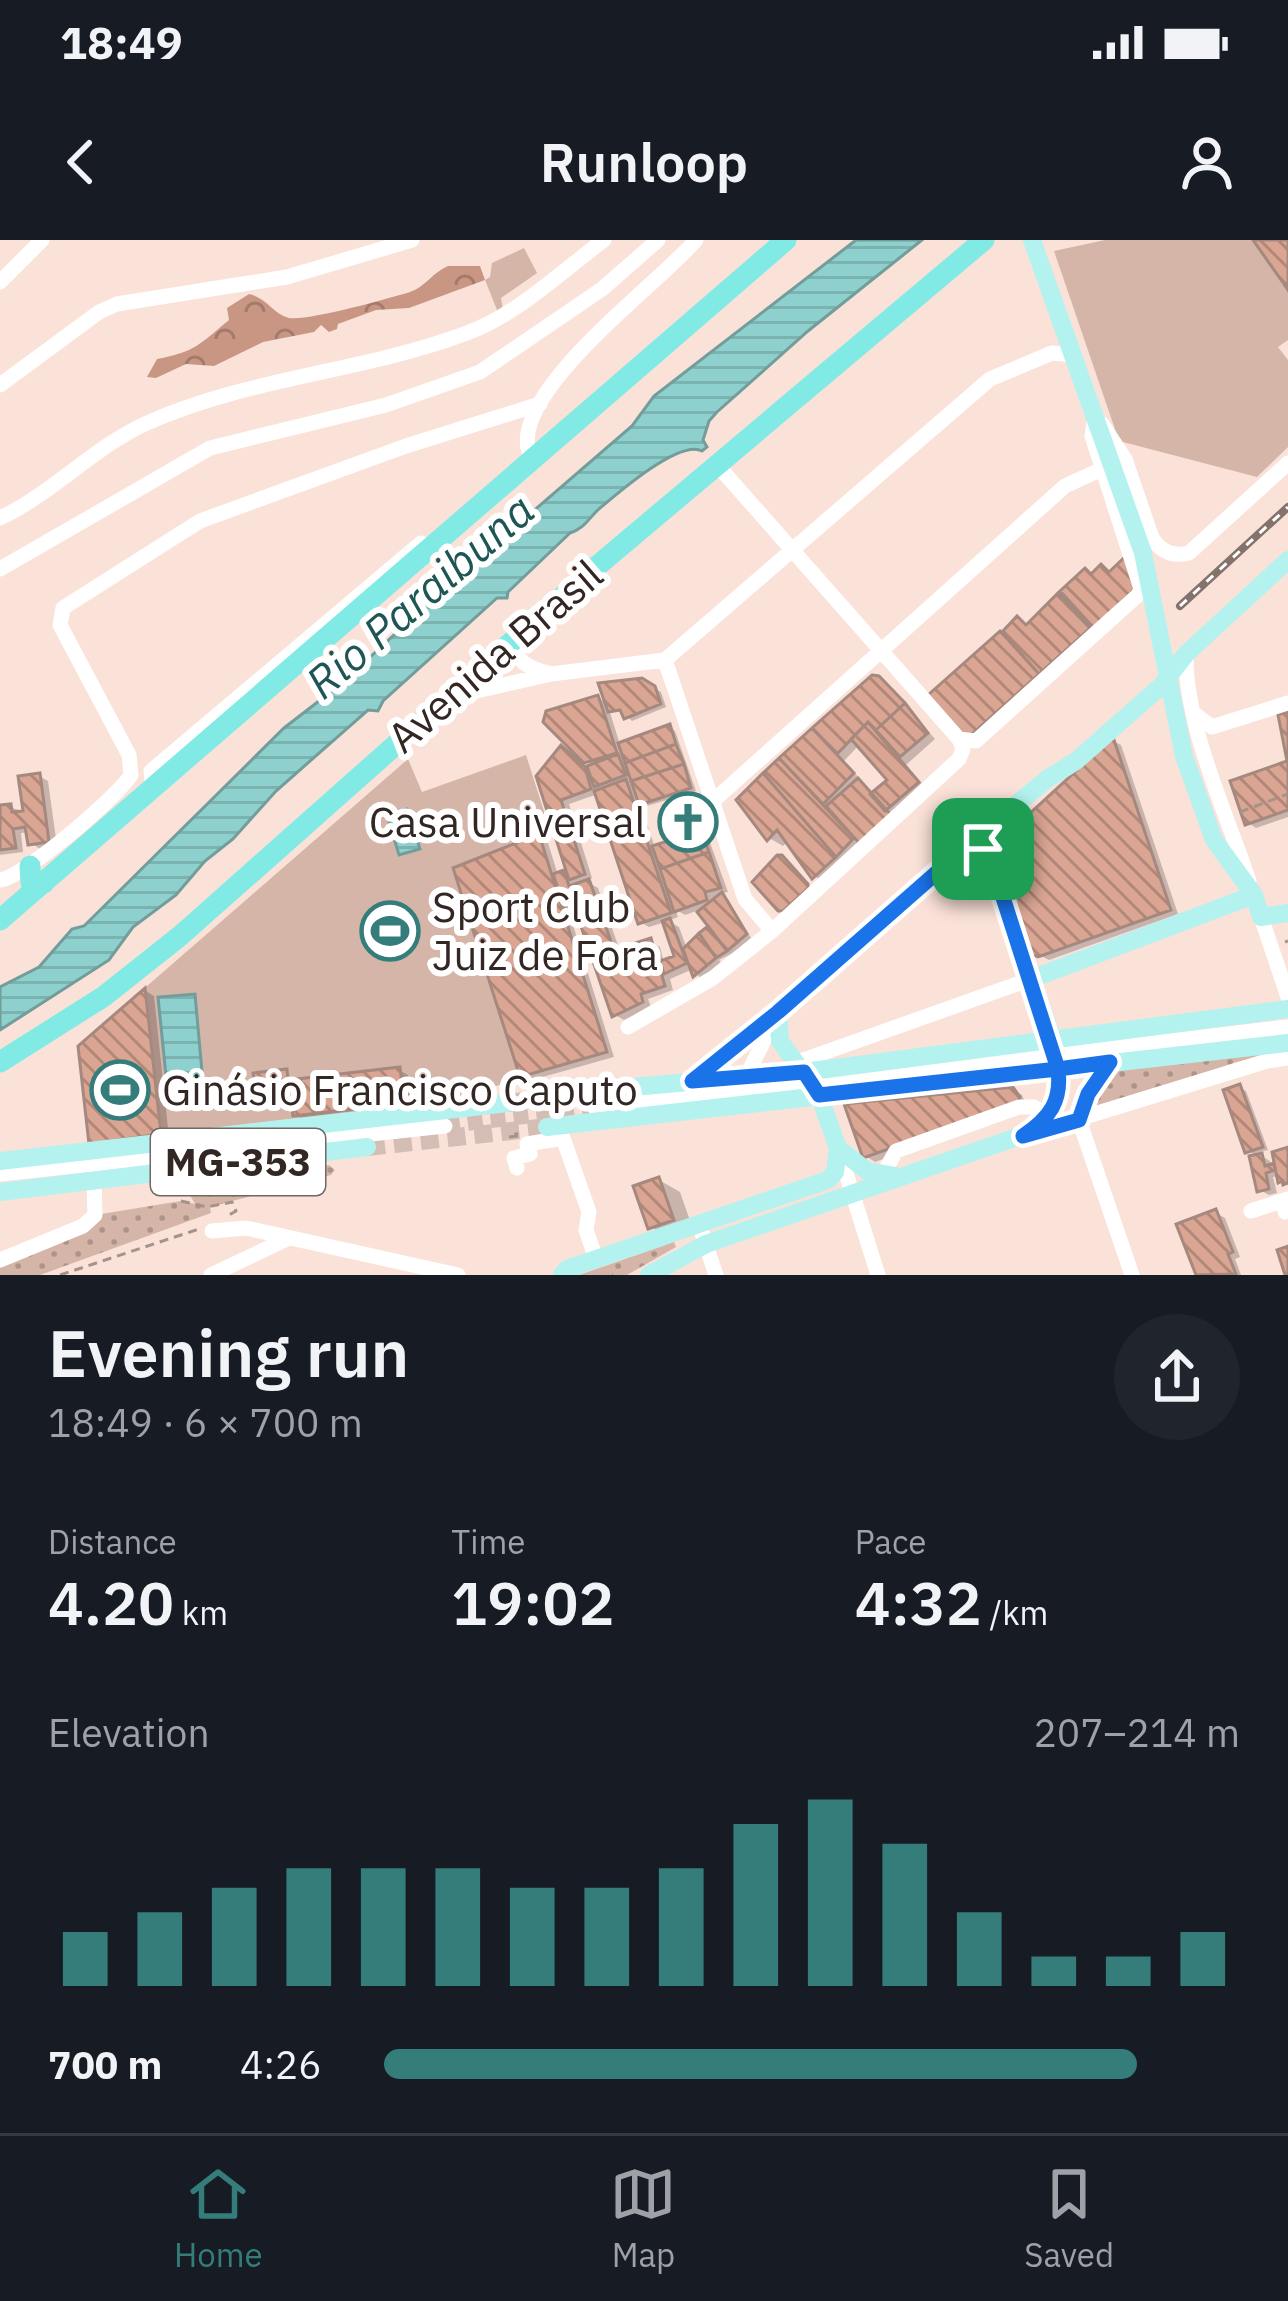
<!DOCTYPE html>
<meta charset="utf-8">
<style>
body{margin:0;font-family:"IBM Plex Sans",sans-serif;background:#20242c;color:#f1f3f6;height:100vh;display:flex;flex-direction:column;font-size:45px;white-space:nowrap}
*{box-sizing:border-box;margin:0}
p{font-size:39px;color:#9ea1a6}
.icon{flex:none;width:66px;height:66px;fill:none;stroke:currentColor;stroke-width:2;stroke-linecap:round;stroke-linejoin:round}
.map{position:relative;height:1035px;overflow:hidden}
.sheet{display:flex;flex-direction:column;background:#171b24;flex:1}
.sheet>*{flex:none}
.pin{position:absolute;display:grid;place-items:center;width:102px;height:102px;color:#fff;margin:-51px;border-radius:24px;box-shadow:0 6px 18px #0006}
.round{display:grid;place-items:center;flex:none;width:126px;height:126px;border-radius:63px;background:#20242c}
.head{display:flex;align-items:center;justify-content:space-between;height:204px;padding:0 48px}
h1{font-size:66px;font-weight:600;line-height:90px}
.figures{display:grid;grid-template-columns:repeat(3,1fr);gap:18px;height:204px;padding:12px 48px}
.figures div{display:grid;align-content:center}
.figures b{font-size:60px;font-weight:600}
.figures small{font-size:33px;font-weight:400}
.figures p{font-size:33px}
.chart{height:336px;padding:24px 48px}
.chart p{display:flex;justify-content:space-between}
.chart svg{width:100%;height:216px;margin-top:12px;stroke:#347d7a;stroke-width:6}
ul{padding:0 48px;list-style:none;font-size:39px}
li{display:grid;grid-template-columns:192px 144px 1fr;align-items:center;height:90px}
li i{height:30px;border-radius:15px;background:#347d7a}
.status{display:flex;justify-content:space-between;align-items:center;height:84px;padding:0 60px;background:#171b24;direction:ltr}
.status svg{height:33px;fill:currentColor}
header{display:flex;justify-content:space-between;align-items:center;height:156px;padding:0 48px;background:#171b24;font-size:54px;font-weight:600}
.tabs{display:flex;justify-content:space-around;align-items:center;height:168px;border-top:3px solid #363941;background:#171b24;font-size:33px;color:#9ea1a6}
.tabs a{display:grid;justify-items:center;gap:6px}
.tabs .selected{color:#347d7a}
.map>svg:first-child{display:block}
</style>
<div class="status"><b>18:49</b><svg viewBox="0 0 49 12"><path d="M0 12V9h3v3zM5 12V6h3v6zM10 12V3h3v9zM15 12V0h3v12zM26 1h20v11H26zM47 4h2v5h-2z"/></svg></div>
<header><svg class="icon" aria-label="back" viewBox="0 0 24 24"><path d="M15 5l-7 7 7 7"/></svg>Runloop<svg class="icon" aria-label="person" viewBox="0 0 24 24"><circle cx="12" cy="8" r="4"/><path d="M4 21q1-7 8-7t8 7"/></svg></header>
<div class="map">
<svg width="1288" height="1035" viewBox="0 0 1288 1035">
<defs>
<pattern id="forest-crowns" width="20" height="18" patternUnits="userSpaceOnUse" patternTransform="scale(3)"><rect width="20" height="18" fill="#c89683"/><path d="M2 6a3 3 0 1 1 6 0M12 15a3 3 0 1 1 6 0" fill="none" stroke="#a37a6b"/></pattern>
<pattern id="park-dots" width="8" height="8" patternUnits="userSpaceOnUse" patternTransform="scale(3)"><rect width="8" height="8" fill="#d6b5a9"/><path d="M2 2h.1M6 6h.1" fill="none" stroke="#ae9389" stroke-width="1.8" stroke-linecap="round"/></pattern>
<pattern id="water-rules" width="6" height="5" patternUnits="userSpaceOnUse" patternTransform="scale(3)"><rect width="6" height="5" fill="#8ed0cd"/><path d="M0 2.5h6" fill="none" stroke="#7bb3b0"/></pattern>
<pattern id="building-back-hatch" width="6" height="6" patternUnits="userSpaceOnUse" patternTransform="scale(3)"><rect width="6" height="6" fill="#daa693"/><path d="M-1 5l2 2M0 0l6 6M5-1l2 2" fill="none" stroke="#b18778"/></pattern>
</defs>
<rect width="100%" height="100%" fill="#fbe2d9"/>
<!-- green -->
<path fill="#d6b5a9" d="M1105,0H1253L1288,50V100L1278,107L1288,120V207L1257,237L1119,201L1054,11Z
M524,8L537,33L501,58L503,70H497L485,40L490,37L492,23Z
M526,515L550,590L539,595L607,812L457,858L89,904L78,806L408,519L422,552Z"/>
<!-- forest -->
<path fill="url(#forest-crowns)" d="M448,26H480L485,40L409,68L376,70L338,84L337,89L329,92L321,85L314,92L263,102L214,126L186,124L156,138L147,137L157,119C195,112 200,104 229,80L227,68L249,54C267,58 273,74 289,78C308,81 387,59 410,52C425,47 433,32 448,26Z"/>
<!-- park -->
<path fill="url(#park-dots)" d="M1288,810L1237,822L1089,873L1094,853L1112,831Z
M329,925L335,930L331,935L210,967L211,973L40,1035H0V1020L95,975L181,961L195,964L186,948L188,941Z
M674,1002L676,1007L627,1035H579Z"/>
<!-- water -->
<path fill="url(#water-rules)" stroke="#729d9a" stroke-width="3" d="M856,0H922L808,91L717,172L709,181L703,200L707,207L702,211C680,199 619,252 599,269C589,278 584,289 570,293L508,352L507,358H497L383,461L378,471L368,470L276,551L233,599L205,621L176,655L133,687L109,720L0,790V747L39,727L72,689L84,686L284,488L341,444L439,353V348H444L632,186L654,156Z
M407,569L420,609L399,615L387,575Z
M195,754L203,843L167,846L158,757Z"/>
<!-- shadow -->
<path fill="#0003" fill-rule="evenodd" d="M1102,328L1146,350L976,498L932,455L1017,380L1027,386L1059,357L1077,368L1093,336Z
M873,438L888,444L935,499L906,525L926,548L828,644L814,636L788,601L783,606L769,598L740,560ZM860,504L891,540L874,554L859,542L861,540L844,521Z
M642,441L661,452L666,467L632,481L624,473L609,469L620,505L669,488L675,491L696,551L647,566L640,562L655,608L692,596L684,591L694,574L697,576L702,588L696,590L708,597L728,652L719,654L728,659L751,698L735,712L719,720L721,722L701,739L693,729L670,739L673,750L648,759L651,767L624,780L615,775L579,669L569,672L614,817L532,840L523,835L539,598L548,603L558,635L569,631L539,537L570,514L586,529L595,526L586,521L598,458L609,464ZM598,554L640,682L649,687L665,682L677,718L664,723L660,707L651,702L620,711L598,648L586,641L592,638L569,564ZM675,669L685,675L699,670L712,686L687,709L679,687L668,681L678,677Z
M1113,501L1121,505L1178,674L1049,720L1033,712Z
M1288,524V577L1256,588L1247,582Z
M39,536L48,541L57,606L40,609L31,603L29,592L21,593L23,612L0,615V568L10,567L27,573Z
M146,751L154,756L169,898L100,907L81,808Z
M399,830L408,835L412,867L304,880L295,875L294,859L268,862L259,857L286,832L296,842Z
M1240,848L1246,851L1268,910L1256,913L1270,921L1271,927L1277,926L1288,910V945L1279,936L1273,937L1277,953L1269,955L1260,950L1259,917L1248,911Z
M1012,850L1022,855L1027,867L875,922L866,916Z
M659,940L680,952L694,992L672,1000L651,987Z
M1216,973L1225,978L1240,1017L1235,1019L1241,1035H1199L1180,985Z"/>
<!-- building -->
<path fill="url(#building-back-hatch)" stroke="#a5897f" stroke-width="3" d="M1253,0H1288V50L1286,47Z
M1128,314L1139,345L1094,388L1060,351L1085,328L1091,334L1101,324L1109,332Z
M1058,353L1090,388L1039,434L1002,392L1017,376L1026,385Z
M1000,391L1039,434L971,495L963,494L928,455Z
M872,435L879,436L905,463L876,490L868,482L837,514L812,488Z
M642,438L655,446L661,464L624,479L620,470L608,472L598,443Z
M598,455L617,513L584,523L543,482L546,471Z
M905,463L928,493L900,517L876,490Z
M1288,471V570L1245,585L1230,541L1287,521L1278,475Z
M868,482L919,542L885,571L870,554L887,540L851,499Z
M670,484L676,504L625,523L618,503Z
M812,488L854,533L823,564L779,518Z
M1113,497L1171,670L1038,717L1031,714L997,615L1002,599Z
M676,504L684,524L631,541L625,523Z
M561,505L585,527L591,549L561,560L585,634L569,640L536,536Z
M618,514L626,535L594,547L587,526Z
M779,518L854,598L836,617L763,533Z
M684,524L691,548L639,565L631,541Z
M40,533L49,602L28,605L25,587L13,589L16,608L0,610V565L11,564L12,572L23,571L18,536Z
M763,533L836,617L812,639L777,590L767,601L736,560Z
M858,538L892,576L860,604L826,566Z
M626,539L671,673L638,684L594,551Z
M694,571L700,587L681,593L676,577Z
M702,590L709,612L660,629L652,606Z
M539,594L607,812L520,837L453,628Z
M709,612L721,648L705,652L707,660L674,672L660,629Z
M777,615H782L808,644V648L783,671H778L752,642Z
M564,630L569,646L589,639L614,710L651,698L665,746L641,754L643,762L612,777L573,663L564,667L553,634Z
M722,652L747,694L727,711L697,672Z
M670,678L687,723L664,734L660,721L674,716L662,681Z
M708,686L727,711L716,718L699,693Z
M699,693L716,718L693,737L683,709Z
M145,748L161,894L89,904L78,806Z
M400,827L404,863L293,876L290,855L256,859L253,833L287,829L288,840Z
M1240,844L1263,907L1245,913L1223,850Z
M1013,847L1020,857L1018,863L863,918L844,864Z
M1288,907V943L1283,945L1282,941L1278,943L1272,912Z
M1262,913L1265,926L1274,923L1275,930L1266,933L1269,949L1257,952L1249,916Z
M659,937L674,980L648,989L633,946Z
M1216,969L1233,1012L1228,1014L1236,1034L1196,1035L1176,984Z
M1288,1006V1035H1285L1277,1010Z"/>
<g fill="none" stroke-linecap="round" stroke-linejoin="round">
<!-- minor-tunnel -->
<path stroke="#d3bdb5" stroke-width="15" stroke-dasharray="15 8" stroke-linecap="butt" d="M445,886L595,868"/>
<!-- major-tunnel -->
<path stroke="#d3bdb5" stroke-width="18" stroke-dasharray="18 9" stroke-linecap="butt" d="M508,863L633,847
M367,907L547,887"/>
<!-- path -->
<path stroke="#a5928b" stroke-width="3" stroke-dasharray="9 6" stroke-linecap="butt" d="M1240,572L1288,554
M1285,702L1288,701
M518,896L509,897L518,893
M181,961L207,967L232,962L236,971L229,975
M60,1035L199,989
M612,1035H613"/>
<!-- minor -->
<path stroke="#fff" stroke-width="15" d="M0,42L42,0
M0,145L99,72L117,64L287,37L412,0
M1102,184L1125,219L1152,298C1161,312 1173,317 1189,313L1288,223
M542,214L529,212C509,152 661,42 696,0
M719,227L959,499
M0,278C53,253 94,207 147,183C250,137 363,132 467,93C517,75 562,31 604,0
M0,329L210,208L386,165L480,132L602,49L658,0
M510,402C518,422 528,428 548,433
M1186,414C1185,486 1226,572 1249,641
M665,420L745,659L772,691
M455,456L551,434L665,420L990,139L1052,113L1073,115
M1196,475L1212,487L1288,463
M959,499L976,501L1138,355L1141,349L1092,196L1094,183
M153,549L151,531L421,303
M711,563L1065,246L1102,229
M0,640C24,637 117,557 131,535L129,515L60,385L63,368L200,281L406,206L540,164
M1261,677L1288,757
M628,787L713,738L772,691L959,519L963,509L959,499
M1110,822L1088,854L1079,880L1132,1035
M795,823L1031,739L990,617L983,609L967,605
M739,842L747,835L777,774
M595,868L1288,787
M1026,895L1267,821L1288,818
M839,911L878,1035
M517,928L514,918L530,914L527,904L563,898L589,972L586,990L596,1019
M0,934L445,886
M878,934L886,929L896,911L1019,867H1034L1048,876
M1251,971L1288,959
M1285,972L1288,971
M699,984L716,1035
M212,991L246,988L458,1035
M0,1020L83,986L95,975L94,941
M211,1035L287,999"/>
<!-- major -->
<path stroke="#b4f2ef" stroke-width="18" d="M1032,0L1143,313L1184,516L1214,600L1254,655L1261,677L1288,673
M692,841L778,772L967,605L1047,539L1076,521L1161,446L1186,414L1288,320
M633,847L804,832L1288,769
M547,887L1288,803
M838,908L867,931L896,936
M0,921L508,863
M0,952L367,907
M562,1035L567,1029L828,940L835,932L838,908L819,855L780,801L778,772
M649,1035L706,1004L1023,895C1086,856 1050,795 1031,739L1254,655"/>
<!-- highway -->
<path stroke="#82eae5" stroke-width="21" d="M30,626L31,643H44
M0,680L786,0
M0,822L103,757L180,696L596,327L984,0"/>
<defs>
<path id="rail" d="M1180,366L1288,267"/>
</defs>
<!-- rail casing -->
<use href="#rail" stroke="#84736d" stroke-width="8"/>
<!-- rail -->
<use href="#rail" stroke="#fff" stroke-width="3" stroke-dasharray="9" stroke-linecap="butt"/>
</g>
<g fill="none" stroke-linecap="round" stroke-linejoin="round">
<defs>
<path id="route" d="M983,609L968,605L778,772L692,841L804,832L819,855L1058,829C1062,861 1050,878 1023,896L1079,880L1088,854L1110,822L1058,829L990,617L983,609"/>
</defs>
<!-- route casing -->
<use href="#route" stroke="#fff" stroke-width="24"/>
<!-- route -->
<use href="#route" stroke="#1a73e8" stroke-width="15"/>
</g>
<!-- icons -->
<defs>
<symbol id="church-ring" viewBox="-11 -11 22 22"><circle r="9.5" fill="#fff" stroke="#347d7a" stroke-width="1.5"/><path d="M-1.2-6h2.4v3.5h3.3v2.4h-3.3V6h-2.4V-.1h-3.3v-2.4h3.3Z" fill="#347d7a"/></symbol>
<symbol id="stadium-ring" viewBox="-11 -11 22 22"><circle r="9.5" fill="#fff" stroke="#347d7a" stroke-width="1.5"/><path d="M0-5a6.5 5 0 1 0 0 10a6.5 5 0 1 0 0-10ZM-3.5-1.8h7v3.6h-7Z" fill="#347d7a"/></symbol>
</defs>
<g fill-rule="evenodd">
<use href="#church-ring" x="655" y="549" width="66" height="66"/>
<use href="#stadium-ring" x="357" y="658" width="66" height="66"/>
<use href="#stadium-ring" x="87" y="817" width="66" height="66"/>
</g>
<g text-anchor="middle" stroke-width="12" stroke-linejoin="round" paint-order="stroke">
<!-- shield labels -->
<rect fill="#fff" stroke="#706865" stroke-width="3" x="151" y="889" width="174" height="66" rx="9"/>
<g font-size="39" font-weight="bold" fill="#322723">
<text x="238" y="936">MG-353</text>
</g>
<!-- street labels -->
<g font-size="42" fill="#322723" stroke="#fff">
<text transform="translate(495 416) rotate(-41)" y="15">Avenida Brasil</text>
</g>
<!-- poi labels -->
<g font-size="42" fill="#322723" stroke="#fff" text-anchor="start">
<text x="646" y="597" text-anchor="end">Casa Universal</text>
<text x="432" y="682">Sport Club<tspan x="432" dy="48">Juiz de Fora</tspan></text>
<text x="162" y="865">Ginásio Francisco Caputo</text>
</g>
<!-- water labels -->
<g font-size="45" font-style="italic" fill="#1d5654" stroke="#fff">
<text transform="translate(420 356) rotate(-41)" y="16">Rio Paraibuna</text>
</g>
</g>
</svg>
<div class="pin" style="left:983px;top:609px;background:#1e9e55"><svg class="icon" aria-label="arrive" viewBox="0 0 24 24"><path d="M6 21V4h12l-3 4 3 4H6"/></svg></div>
</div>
<section class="sheet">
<div class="head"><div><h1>Evening run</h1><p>18:49 · 6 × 700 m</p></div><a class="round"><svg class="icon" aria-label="share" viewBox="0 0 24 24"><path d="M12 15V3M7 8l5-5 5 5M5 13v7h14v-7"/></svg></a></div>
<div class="figures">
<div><p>Distance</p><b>4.20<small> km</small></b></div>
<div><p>Time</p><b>19:02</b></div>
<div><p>Pace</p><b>4:32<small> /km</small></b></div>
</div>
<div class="chart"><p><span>Elevation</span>207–214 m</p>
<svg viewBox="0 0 160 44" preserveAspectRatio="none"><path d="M5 44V33M15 44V29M25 44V24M35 44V20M45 44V20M55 44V20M65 44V24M75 44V24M85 44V20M95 44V11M105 44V6M115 44V15M125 44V29M135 44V38M145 44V38M155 44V33"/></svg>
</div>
<ul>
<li><b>700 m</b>4:26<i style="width:88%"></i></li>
</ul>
</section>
<nav class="tabs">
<a class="selected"><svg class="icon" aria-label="home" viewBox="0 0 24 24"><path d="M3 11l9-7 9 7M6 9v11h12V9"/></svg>Home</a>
<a><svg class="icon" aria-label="map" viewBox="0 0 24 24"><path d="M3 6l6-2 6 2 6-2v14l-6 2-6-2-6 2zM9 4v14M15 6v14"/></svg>Map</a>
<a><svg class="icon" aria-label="saved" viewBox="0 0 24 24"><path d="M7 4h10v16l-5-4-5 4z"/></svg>Saved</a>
</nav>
